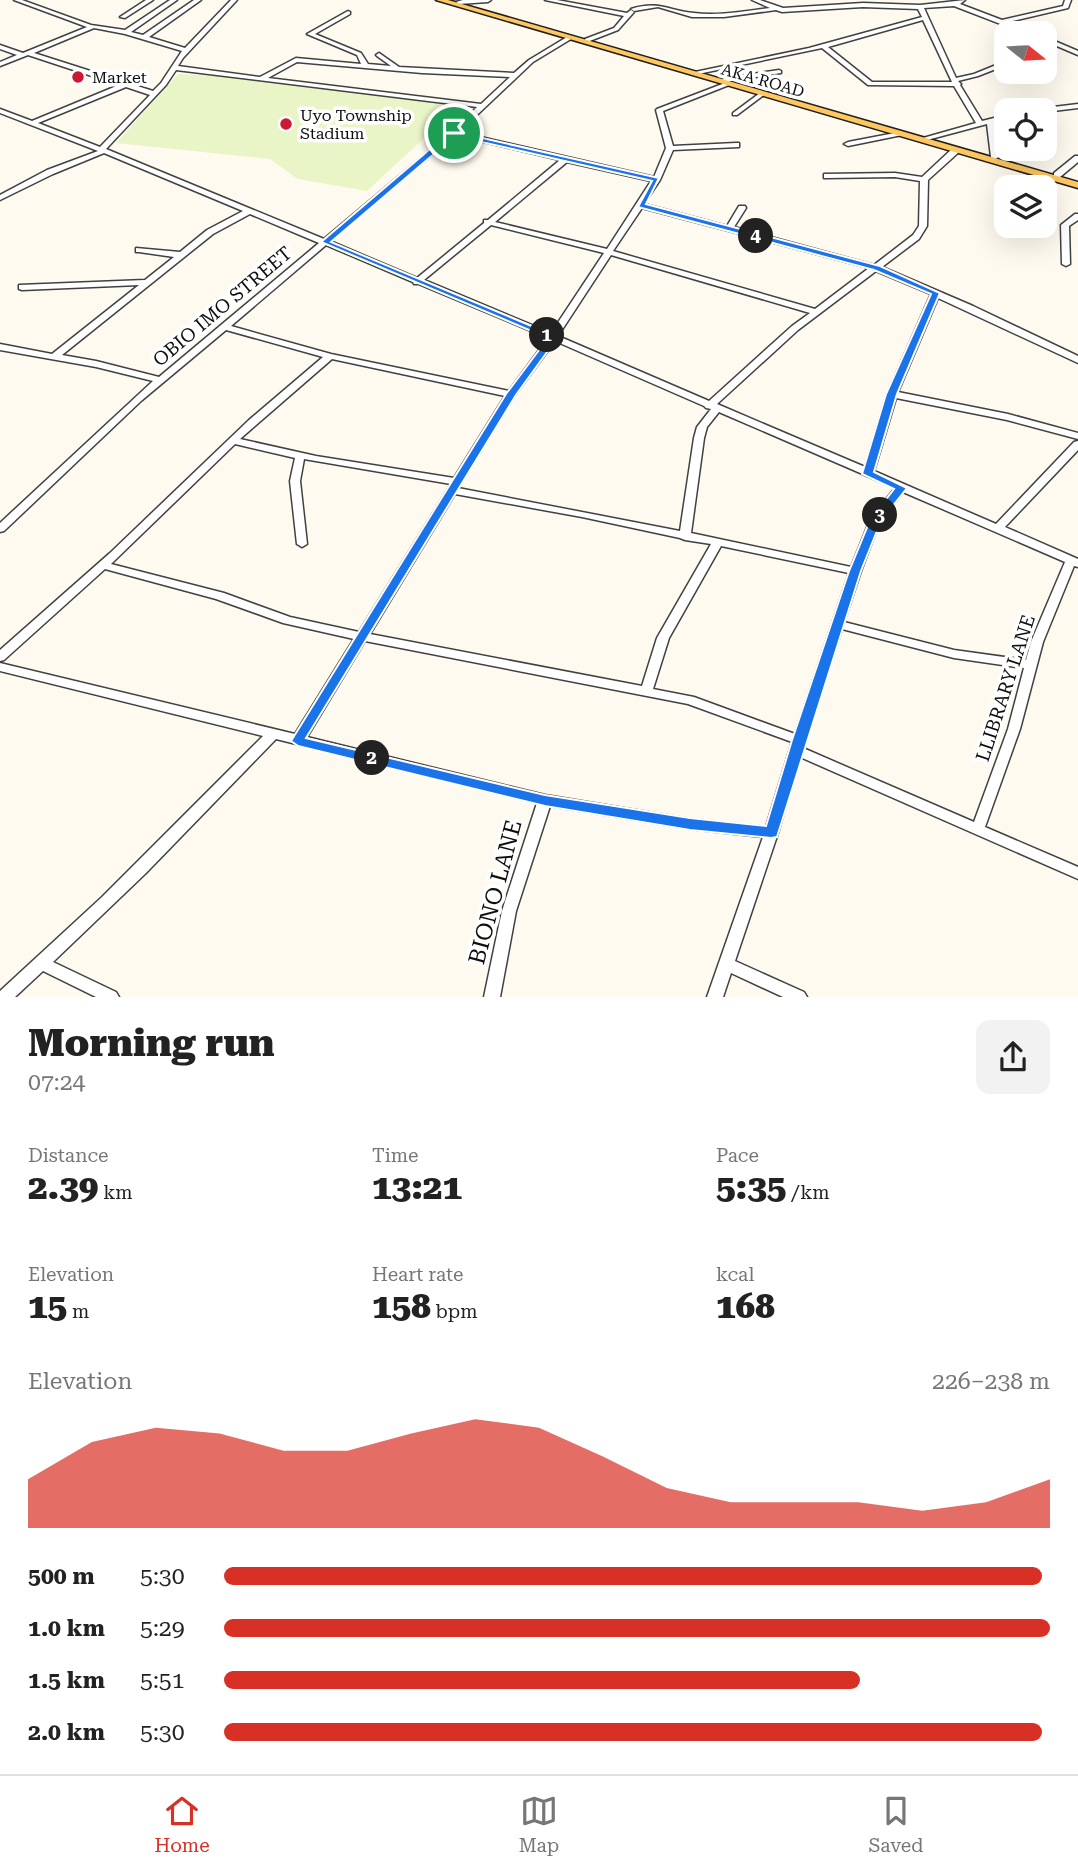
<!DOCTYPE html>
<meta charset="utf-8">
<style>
body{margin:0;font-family:"Roboto Serif",serif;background:#f2f2f2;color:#222;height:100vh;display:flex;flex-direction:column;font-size:26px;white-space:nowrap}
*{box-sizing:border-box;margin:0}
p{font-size:23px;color:#767676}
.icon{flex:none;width:38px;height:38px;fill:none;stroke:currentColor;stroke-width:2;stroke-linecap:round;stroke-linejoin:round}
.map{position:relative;height:997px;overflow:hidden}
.details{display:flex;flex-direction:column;background:#fff;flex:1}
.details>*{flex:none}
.needle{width:46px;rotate:108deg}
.controls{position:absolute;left:994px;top:21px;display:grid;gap:14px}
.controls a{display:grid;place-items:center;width:63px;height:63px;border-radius:14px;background:#fff;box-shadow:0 7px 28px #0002;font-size:35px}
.pin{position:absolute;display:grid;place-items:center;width:60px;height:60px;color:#fff;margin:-30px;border:4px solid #fff;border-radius:50%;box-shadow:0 2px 7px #0007}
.km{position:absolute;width:35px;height:35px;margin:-18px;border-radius:50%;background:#222;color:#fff;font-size:19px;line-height:35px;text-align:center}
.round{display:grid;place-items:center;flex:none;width:74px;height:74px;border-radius:14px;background:#f2f2f2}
.head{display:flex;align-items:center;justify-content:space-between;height:119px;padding:0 28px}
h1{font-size:38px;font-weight:800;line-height:52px}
.metrics{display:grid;grid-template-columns:repeat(3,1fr);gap:10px;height:119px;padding:7px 28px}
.metrics div{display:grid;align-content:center}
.metrics b{font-size:35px;font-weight:800}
.metrics small{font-size:19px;font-weight:400}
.metrics p{font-size:19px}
.chart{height:196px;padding:14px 28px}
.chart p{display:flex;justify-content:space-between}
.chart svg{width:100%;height:126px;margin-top:7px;fill:#d93025;opacity:.7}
ul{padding:0 28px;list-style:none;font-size:23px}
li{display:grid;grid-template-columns:112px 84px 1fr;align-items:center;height:52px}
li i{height:18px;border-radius:9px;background:#d93025}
.menu{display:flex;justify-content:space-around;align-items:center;height:98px;border-top:2px solid #e0e0e0;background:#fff;font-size:19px;color:#767676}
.menu a{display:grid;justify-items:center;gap:4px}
.menu .selected{color:#d93025}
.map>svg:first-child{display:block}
</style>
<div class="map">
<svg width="1078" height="997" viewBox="0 0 1078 997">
<rect width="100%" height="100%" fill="#fffaef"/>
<!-- pitch -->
<path fill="#e9f4c7" d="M178,74L223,76L459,106L367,191L298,179L270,159L116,143Z"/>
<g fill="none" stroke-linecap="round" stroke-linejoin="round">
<defs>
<path id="minor" d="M14,0H22L91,25L125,30L170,0H177L131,32L143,35L194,0H201L149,37L185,48L231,0H237L183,58L178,66L260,77L296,58L361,64L357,55L307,34L348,11L350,12V14L315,34L361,53L368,64L391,66L377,56L376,55L379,53L399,67L514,73L529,60L567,37H571V39L533,62L459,132L654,177L666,148L656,110L657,109L725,83H729V85L663,111L673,146L736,143H739V147L673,150L660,180L644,204L727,226L739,206H745L746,208L734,227L874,265L913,235L919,226L920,181L895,177L827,178H824V174L895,173L922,177L953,148H959V152L928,180L927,226L919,239L882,267L973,306L1078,356V363L938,298L898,392L1008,414L1078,433V439L1007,420L896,398L874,471L996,524L1074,442L1078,441V450L1005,527L1078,559V567L1074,566L1043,642L1020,729L985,827L1078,867V879L800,757L778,833L735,961L804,992L807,997H783L731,973L723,997H707L763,837L690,829L550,806L516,911L500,997H484L502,911L537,803L276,739L146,873L53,962L116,992L119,997H96L43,971L15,997H0V991L102,897L263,736L0,671V663L295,734L354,639L283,623L216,599L105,569L4,660L0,661V650L110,553L249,420L323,357L226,330L141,401L4,531L0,532V523L153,381L96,367L0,350V344L52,354L139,285L22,290L19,289V285L145,280L174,257L139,252H136V248L180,252L207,230L243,211L104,153L53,174L0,200V195L47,170L98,151L0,113V109L32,121L119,85L28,55L0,66V62L17,55L0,49V45L23,53L87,27ZM94,28L125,34L182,51L161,83L153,91L34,53ZM297,62L422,73L510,77L481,104L268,78ZM176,70L477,107L452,132L324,239L106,149L166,85ZM126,87L150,95L100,147L38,123ZM455,135L560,160L488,220H484V223L417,278L330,241ZM567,162L651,181L607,249L495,222ZM642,208L869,268L815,309L613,251ZM250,214L319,243L159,377L96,361L62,355L213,234ZM491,225L604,253L551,333L424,280ZM326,245L413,282L414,284H419L548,338L509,391L331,354L231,326ZM611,255L810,313L792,326L709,401L558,336ZM876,271L931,294L887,394L865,467L717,404L798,330ZM555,341L704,406L706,408L711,409L697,427L694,438L680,531L458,488L515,395ZM332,359L505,396L454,478L316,456L240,439ZM719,412L895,488L870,520L851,567L691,533L704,438L707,427ZM235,444L295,458L290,481L297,544L302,547L307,544L300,481L304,459L451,484L359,632L290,617L224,593L111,564ZM903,492L1065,562L1031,642L1026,660L954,650L844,622L861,571L880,521ZM455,494L582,517L680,538L685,540L711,544L657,638L642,686L370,634ZM721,546L849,573L795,734L694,697L653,689L669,638ZM842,629L954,658L1024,668L1008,729L974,822L803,748ZM365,641L688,704L792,742L766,827L690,819L545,795L307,737Z
M146,0H153L125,18L120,17Z
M463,0H491L488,2L459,4L456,2Z
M545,0H557L627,13L631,10L634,12L618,30L587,42L585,41V39L614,28L624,16Z
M752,0H760L783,8L863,3L920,5L965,0L960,4L1002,20L1063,6L1065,0H1071L1068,8L1008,22L1032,33H1024L954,6L924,8L956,78L974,74L1006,61V65L978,76L958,81L961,84L960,85L982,121L1006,115V119L994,122L999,157L995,159L991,157L987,124L927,140L923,138L976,123L954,86L868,85L822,48L698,74L695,72L809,48L922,17L918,9L863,7L782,12L776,10L724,17H692L658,7L634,11L631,9C659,0 669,11 694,13C719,16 745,11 770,8ZM923,20L952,82H872L828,47Z
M1045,37L1078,51V55L1045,41Z
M779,70L781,71V73L725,82L722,80L725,78Z
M760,93L765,94L737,115H733V113Z
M1078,104V108L1045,112V110H1042L1045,108Z
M900,132L902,133V135L848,146L844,144L848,142Z
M1075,156H1078V162L1060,177H1054V173Z
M1075,214H1078V220L1069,226L1070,264L1066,266L1062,264L1061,225Z"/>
<path id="major" d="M436,0H448L1078,182V188Z"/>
</defs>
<!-- minor casing -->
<use href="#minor" stroke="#414141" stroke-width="3"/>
<!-- major casing -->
<use href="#major" stroke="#1f1f1f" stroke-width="3"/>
<!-- minor -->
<use href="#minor" fill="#fff" fill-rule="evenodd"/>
<!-- major -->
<use href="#major" fill="#ffc75f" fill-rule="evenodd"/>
</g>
<!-- route -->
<path fill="#1a73e8" stroke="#fff" stroke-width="2" fill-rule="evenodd" d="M451,131L659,178L646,204L880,266L940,293L897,394L874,472L907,488L881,521L861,571L777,837L771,838L690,830L545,806L298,746L291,741L506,394L548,338L321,242ZM455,136L652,181L638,207L874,270L931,294L886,394L862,474L894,489L870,520L849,571L792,740L766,826L690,818L545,795L306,738L516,395L558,337L331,242Z"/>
<!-- markers -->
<g fill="#cd1734" stroke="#fff" stroke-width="2.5">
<circle cx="78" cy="77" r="7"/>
<circle cx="286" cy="124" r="7"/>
</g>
<g text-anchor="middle" stroke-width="7" stroke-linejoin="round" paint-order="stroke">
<!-- far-poi labels -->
<g font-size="16" fill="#0e0e0e" stroke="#fff" text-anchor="start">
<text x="92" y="83">Market</text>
<text x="300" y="121">Uyo Township<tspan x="300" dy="18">Stadium</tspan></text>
</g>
<!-- far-street labels -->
<g font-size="16" fill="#0e0e0e" stroke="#fff">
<text transform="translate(763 80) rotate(16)" y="6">AKA ROAD</text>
</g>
<!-- street labels -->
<g font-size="19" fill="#0e0e0e" stroke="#fff">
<text transform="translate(222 306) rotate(-40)" y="7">OBIO IMO STREET</text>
<text transform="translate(1005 688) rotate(-72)" y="7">LLIBRARY LANE</text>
</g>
<!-- near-street labels -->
<g font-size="23" fill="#0e0e0e" stroke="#fff">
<text transform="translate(495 892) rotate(-75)" y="8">BIONO LANE</text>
</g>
</g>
</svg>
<div class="controls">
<a><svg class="needle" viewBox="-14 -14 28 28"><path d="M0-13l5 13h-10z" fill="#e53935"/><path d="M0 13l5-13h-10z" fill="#767676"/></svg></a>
<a><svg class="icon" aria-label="locate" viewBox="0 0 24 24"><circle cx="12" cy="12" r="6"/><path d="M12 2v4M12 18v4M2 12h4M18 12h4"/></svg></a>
<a><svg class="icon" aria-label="layers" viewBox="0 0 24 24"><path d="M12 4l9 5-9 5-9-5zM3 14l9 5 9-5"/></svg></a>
</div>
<div class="pin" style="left:454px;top:133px;background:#1e9e55"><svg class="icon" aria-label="arrive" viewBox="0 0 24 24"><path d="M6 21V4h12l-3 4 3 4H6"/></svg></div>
<b class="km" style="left:547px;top:335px">1</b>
<b class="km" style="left:372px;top:758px">2</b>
<b class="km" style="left:880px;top:515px">3</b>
<b class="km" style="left:756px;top:236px">4</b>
</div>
<section class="details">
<div class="head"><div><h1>Morning run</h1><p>07:24</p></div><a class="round"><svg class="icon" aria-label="share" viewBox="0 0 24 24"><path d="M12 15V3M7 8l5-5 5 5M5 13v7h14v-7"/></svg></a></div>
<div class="metrics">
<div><p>Distance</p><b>2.39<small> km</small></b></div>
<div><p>Time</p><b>13:21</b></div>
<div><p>Pace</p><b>5:35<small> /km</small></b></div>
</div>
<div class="metrics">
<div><p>Elevation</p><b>15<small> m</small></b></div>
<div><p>Heart rate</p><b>158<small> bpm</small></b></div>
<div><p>kcal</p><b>168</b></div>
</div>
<div class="chart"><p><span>Elevation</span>226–238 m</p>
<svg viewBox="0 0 160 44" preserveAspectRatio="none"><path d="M0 44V27L10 14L20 9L30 11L40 17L50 17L60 11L70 6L80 9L90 19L100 30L110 35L120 35L130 35L140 38L150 35L160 27V44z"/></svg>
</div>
<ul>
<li><b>500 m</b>5:30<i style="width:99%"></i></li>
<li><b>1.0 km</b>5:29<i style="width:100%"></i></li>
<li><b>1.5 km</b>5:51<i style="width:77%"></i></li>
<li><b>2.0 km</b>5:30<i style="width:99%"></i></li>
</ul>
</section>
<nav class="menu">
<a class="selected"><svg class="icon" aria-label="home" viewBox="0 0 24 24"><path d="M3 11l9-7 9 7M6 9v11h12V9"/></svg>Home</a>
<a><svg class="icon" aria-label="map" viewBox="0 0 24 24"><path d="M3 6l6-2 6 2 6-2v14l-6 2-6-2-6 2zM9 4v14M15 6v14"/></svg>Map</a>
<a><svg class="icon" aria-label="saved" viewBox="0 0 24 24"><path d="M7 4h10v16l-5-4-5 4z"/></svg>Saved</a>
</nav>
